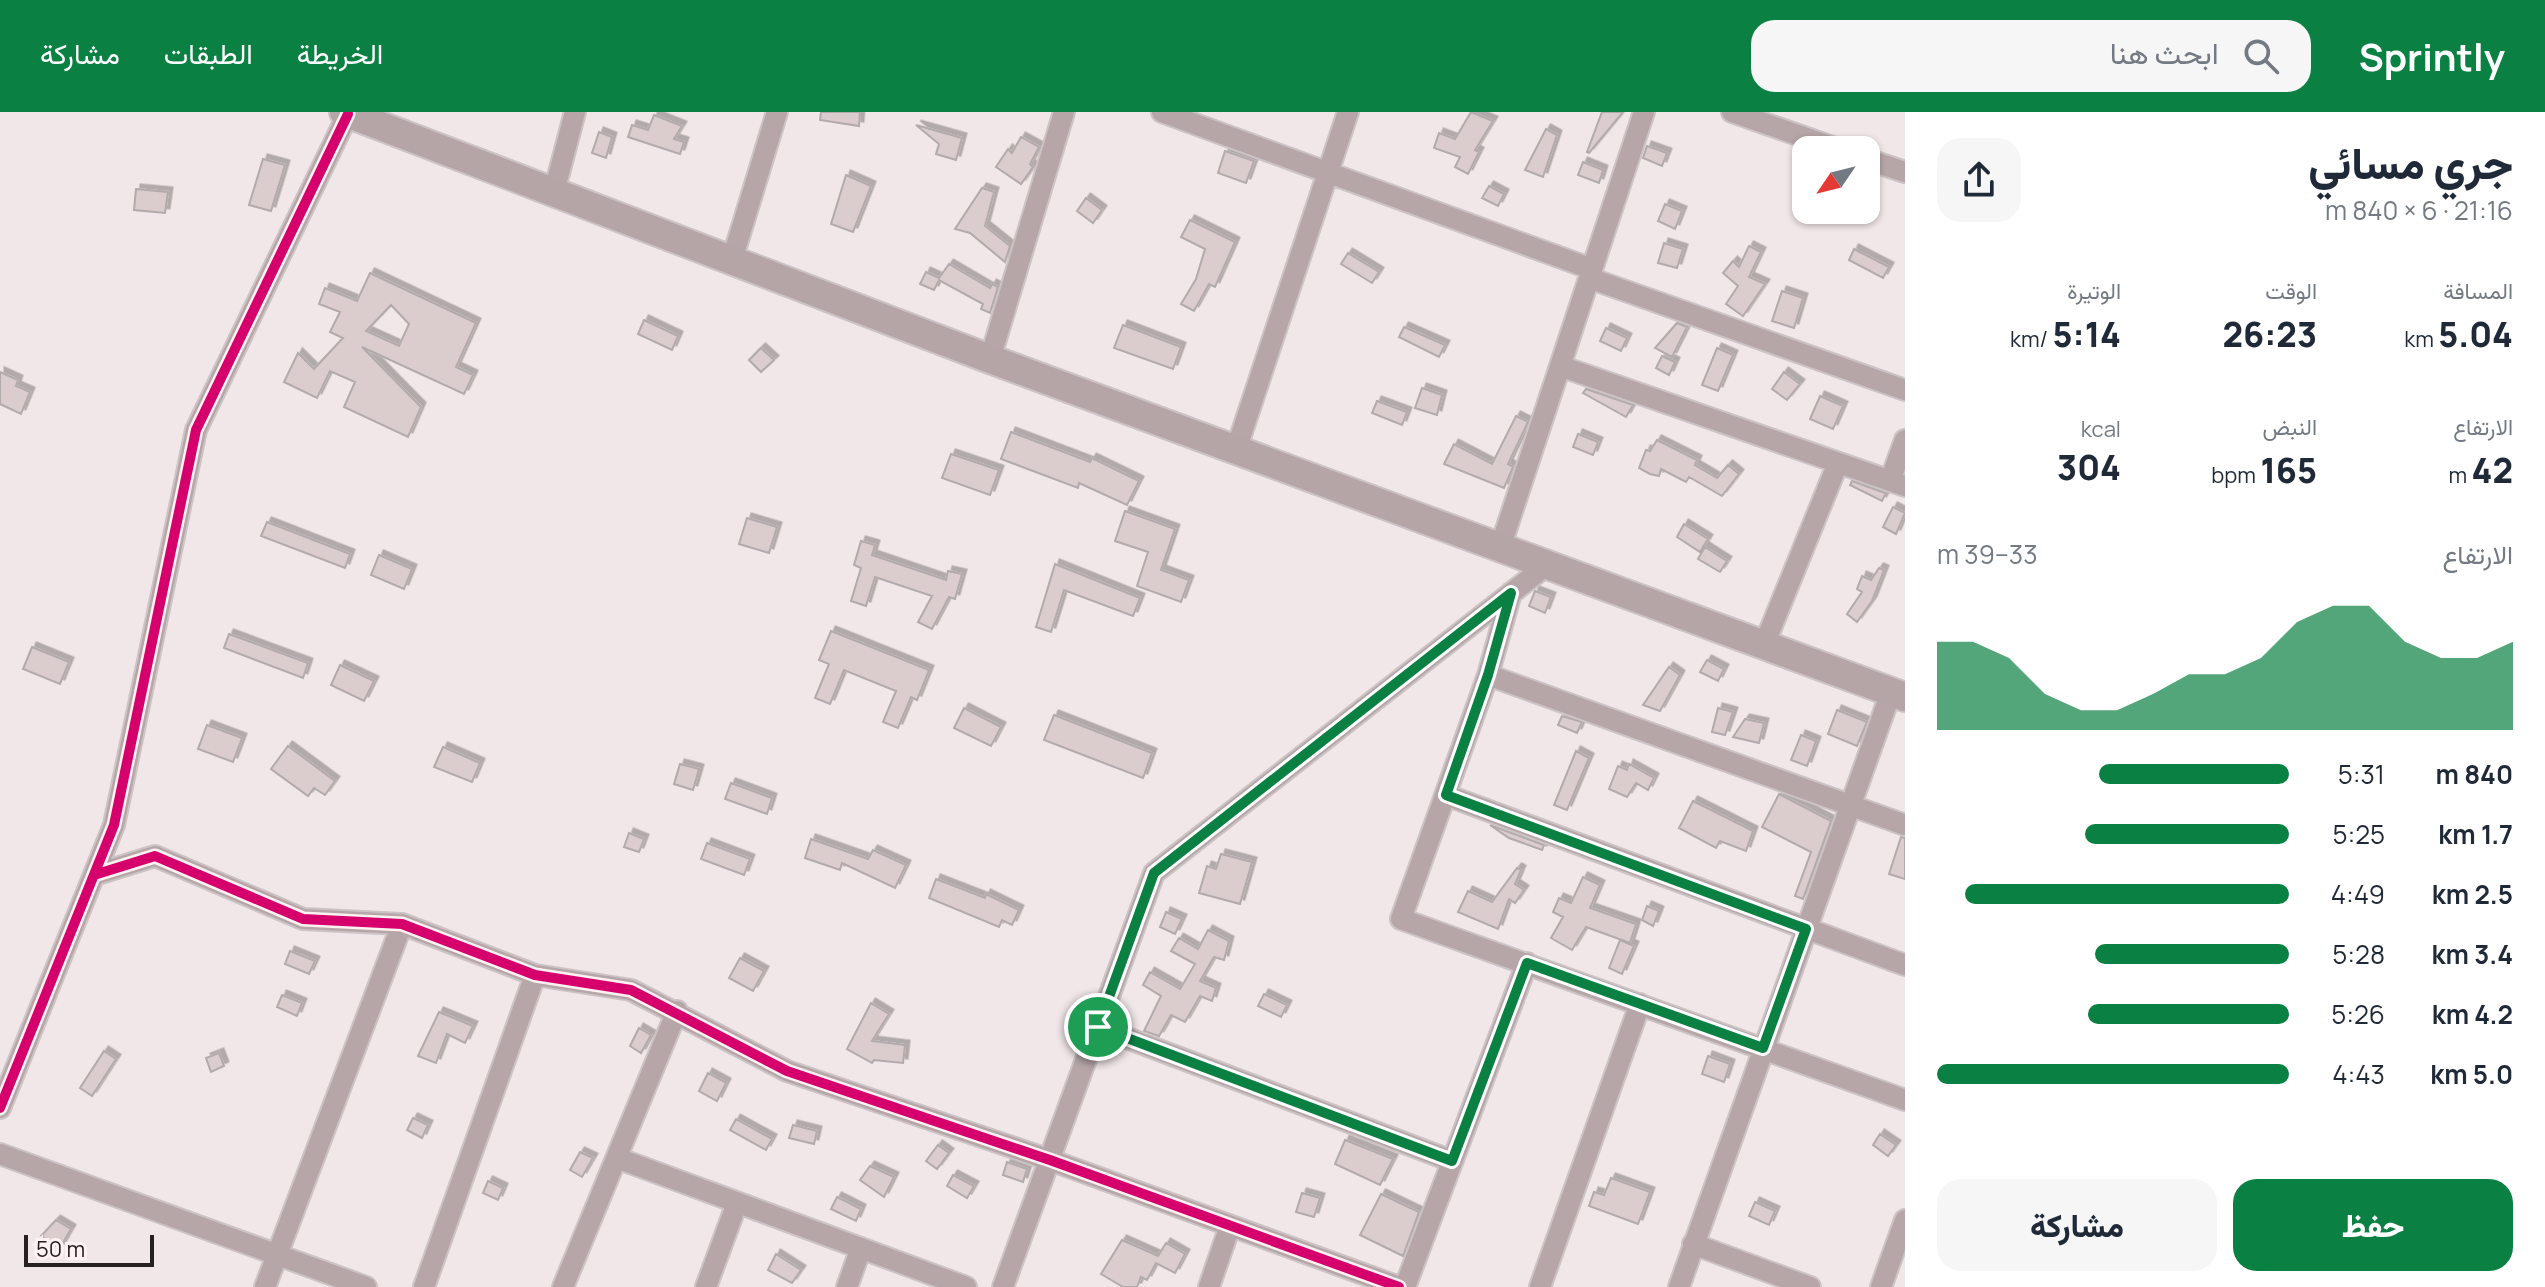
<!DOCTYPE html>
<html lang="ar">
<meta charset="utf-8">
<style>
body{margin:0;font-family:Manrope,Vazirmatn,sans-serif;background:#f6f6f7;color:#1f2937;direction:rtl;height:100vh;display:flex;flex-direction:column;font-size:30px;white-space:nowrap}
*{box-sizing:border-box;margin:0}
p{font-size:26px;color:#747a83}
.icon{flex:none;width:44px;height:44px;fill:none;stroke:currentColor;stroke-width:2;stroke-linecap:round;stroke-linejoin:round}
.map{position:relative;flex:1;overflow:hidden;direction:ltr}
.side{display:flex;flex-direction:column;background:#fff;width:640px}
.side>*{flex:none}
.needle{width:52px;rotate:235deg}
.buttons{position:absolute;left:1792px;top:24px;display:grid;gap:16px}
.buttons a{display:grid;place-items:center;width:88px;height:88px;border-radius:16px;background:#fff;box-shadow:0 2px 6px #0004;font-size:40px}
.scale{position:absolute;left:24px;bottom:20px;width:130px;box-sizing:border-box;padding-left:8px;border:4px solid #272020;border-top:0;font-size:22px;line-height:28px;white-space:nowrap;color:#272020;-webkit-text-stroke:6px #fdf1f2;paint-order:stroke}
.pin{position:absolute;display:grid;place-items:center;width:68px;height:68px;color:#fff;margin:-34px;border:4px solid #fff;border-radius:50%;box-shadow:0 2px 8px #0007}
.round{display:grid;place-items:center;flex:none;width:84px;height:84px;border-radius:24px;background:#f6f6f7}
.overview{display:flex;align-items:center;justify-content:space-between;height:136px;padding:0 32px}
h1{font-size:44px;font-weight:800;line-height:60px}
.metrics{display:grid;grid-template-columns:repeat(3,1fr);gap:12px;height:136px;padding:8px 32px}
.metrics div{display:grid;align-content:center}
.metrics b{font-size:34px;font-weight:800}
.metrics small{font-size:22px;font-weight:400}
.metrics p{font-size:22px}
.chart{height:224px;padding:16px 32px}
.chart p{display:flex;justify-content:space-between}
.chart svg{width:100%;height:144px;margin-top:8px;fill:#0b8043;opacity:.7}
.action{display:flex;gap:16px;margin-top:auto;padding:16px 32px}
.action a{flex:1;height:92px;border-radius:24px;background:#0b8043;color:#fff;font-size:32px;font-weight:800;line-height:92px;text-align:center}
.action a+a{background:#f6f6f7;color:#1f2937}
ul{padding:0 32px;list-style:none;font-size:26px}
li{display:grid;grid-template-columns:128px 96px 1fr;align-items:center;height:60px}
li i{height:20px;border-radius:10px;background:#0b8043}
header{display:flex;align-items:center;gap:48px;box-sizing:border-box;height:112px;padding:0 40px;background:#0b8043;color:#fff}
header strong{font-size:38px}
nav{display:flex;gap:44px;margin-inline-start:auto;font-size:28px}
.search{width:560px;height:72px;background:#f6f6f7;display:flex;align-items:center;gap:20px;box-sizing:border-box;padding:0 28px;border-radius:24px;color:#747a83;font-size:30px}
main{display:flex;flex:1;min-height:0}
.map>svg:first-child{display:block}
</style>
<header>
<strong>Sprintly</strong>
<div class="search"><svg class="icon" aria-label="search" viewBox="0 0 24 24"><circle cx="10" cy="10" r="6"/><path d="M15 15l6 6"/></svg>ابحث هنا</div>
<nav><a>الخريطة</a><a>الطبقات</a><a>مشاركة</a></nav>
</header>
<main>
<section class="side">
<div class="overview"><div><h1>جري مسائي</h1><p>21:16 · 6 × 840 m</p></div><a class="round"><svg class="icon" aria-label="share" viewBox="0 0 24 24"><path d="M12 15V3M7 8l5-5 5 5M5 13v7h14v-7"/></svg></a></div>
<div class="metrics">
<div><p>المسافة</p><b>5.04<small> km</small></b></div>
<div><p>الوقت</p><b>26:23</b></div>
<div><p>الوتيرة</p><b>5:14<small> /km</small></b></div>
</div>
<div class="metrics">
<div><p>الارتفاع</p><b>42<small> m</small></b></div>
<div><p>النبض</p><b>165<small> bpm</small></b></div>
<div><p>kcal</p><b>304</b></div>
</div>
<div class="chart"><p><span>الارتفاع</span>33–39 m</p>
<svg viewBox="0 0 160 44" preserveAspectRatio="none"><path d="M0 44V17L10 17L20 22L30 33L40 38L50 38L60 33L70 27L80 27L90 22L100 11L110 6L120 6L130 17L140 22L150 22L160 17V44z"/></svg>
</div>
<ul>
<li><b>840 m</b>5:31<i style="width:54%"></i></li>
<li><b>1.7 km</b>5:25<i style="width:58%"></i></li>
<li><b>2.5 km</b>4:49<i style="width:92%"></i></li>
<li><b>3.4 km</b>5:28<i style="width:55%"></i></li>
<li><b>4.2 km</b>5:26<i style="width:57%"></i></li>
<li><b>5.0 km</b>4:43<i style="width:100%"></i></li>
</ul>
<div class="action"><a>حفظ</a><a>مشاركة</a></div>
</section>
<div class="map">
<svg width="1905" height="1175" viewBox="0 0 1905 1175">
<defs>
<filter id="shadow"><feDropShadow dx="4.5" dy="-4.5" stdDeviation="0" flood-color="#0004"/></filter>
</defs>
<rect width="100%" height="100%" fill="#f1e6e8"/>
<!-- building -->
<path fill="#dbccce" stroke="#b2aaab" stroke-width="2" fill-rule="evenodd" filter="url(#shadow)" d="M821,0H860L859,14L820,8Z
M1471,0L1493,9L1475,38L1479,40L1468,62L1455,55L1460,45L1434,36L1439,21L1455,27Z
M1602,0H1623L1589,41L1587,40Z
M654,3L682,14L674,27L684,30L680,42L628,25L632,13L648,18Z
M916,13L962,26L956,48L936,42L939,32Z
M1546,17L1557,23L1543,65L1525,58Z
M599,20L612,25L606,46L592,41Z
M1021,25L1039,35L1030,52L1033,55L1021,72L996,55L1008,37L1012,41Z
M1647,34L1667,41L1662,54L1643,46Z
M1225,39L1254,49L1246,71L1218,61Z
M263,47L285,53L271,99L249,93Z
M1583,50L1603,58L1599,71L1578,63Z
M846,63L871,74L853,120L831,112Z
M1489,74L1504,82L1498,94L1482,86Z
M982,76L994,80L985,114L1010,134L1005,150L970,121L955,117Z
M136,77L168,80L165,101L134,98Z
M1086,86L1102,98L1093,111L1077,99Z
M1665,92L1682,99L1675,117L1658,109Z
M1190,108L1235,130L1215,175L1209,172L1194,199L1181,192L1196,167L1205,137L1181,125Z
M1664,131L1683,137L1677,156L1658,151Z
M1749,134L1761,140L1749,165L1765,172L1743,204L1726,192L1738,174L1723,161L1733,149L1739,155Z
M1854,137L1889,155L1883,166L1849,148Z
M1348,141L1379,160L1372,171L1341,152Z
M949,152L990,176L992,172L998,175L990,201L981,197L983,192L939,168L934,178L920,172L926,160L939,166Z
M370,161L476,211L456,255L473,263L464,282L362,235L421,295L408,325L344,295L355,270L330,259L317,286L284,270L298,241L314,257L343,226L330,220L340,200L319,192L325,176L357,189ZM391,193L409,212L399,234L366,219Z
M1782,179L1803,186L1794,216L1772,209Z
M644,208L678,224L672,238L638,222Z
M1677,211L1687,215L1672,245L1655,236Z
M1123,213L1181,235L1173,257L1114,236Z
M1404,215L1445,233L1439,245L1399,225Z
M1606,216L1627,226L1621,239L1600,229Z
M761,236L774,248L761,260L749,248Z
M1717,236L1733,243L1718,279L1702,273Z
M1662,244L1675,250L1669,263L1656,256Z
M0,260L18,268L16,274L30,280L21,302L0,292Z
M1784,260L1800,272L1787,288L1772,277Z
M1422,276L1442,283L1437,303L1415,296Z
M1586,277L1633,293L1626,305L1583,281Z
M1820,284L1843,294L1833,317L1810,307Z
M1377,289L1407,300L1402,313L1372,301Z
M1516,304L1528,310L1508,352L1513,355L1504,376L1444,352L1454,332L1492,352Z
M1011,320L1090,350L1092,346L1139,369L1127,393L1079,371L1078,376L1001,347Z
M1578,322L1598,330L1593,343L1573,335Z
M1657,328L1697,348L1695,353L1717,366L1728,353L1739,362L1722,384L1689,365L1686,370L1661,357L1659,364L1650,362L1639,356L1646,338L1650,339Z
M951,342L999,358L990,383L942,366Z
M1852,369L1885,381H1886L1882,389L1850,373Z
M1893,395L1905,401L1896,422L1883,415Z
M1125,399L1175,417L1161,458L1189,468L1181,490L1137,474L1148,440L1115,429Z
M747,406L777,415L769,441L739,432Z
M267,410L350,442L345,456L261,424Z
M1684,412L1708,427L1700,440L1677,425Z
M861,429L875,433L872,443L946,468L948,459L962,462L955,487L949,485L932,517L918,510L932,484L875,465L866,494L851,489L861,456L854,453Z
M1705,435L1727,449L1720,460L1698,447Z
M379,443L412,457L404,477L371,463Z
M1055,452L1140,486L1133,504L1064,478L1051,520L1036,515Z
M1879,456L1884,458L1872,489L1857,510L1847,502L1862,480L1857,477L1862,464L1871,468Z
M1535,479L1551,485L1545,501L1529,494Z
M831,519L929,558L917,588L911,585L898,616L883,610L896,579L844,558L830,592L815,586L829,552L819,548Z
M229,522L308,551L303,566L224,536Z
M32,535L69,550L60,572L23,557Z
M1707,548L1724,557L1718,569L1700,560Z
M340,553L374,569L364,589L331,573Z
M1669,555L1680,563L1660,599L1643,593Z
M964,596L1001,615L991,634L954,616Z
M1718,596L1733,600L1725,623L1712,620Z
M1837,598L1867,610L1857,634L1828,622Z
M1054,603L1152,641L1143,666L1044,628Z
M1562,604L1582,610L1577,621L1558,613Z
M1745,607L1764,611L1759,631L1733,625Z
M207,613L242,626L233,650L198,637Z
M1801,623L1816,629L1807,654L1791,648Z
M288,634L335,669L325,683L314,676L308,684L271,657Z
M443,635L480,651L472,670L434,655Z
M1576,639L1589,646L1567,698L1554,693Z
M680,652L699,657L693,678L674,672Z
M1629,652L1654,666L1648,678L1636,671L1627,685L1609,677L1618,654L1627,658Z
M731,671L772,686L767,702L725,687Z
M1779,682L1831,709L1803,787L1795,784L1811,740L1762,715Z
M1693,689L1753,719L1746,739L1720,729L1716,736L1679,716Z
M1490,713L1544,733L1542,738L1509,726Z
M629,721L644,727L639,740L624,735Z
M1901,725L1905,726V767L1889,762Z
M811,727L868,747L873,738L906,753L895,776L842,751L840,758L805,746Z
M707,731L750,747L744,763L701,747Z
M1221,742L1252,750L1240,792L1199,781L1207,754L1216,757Z
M1517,756L1521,758L1515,772L1524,778L1515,791L1509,787L1498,817L1458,800L1468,779L1492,790Z
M1583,765L1600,773L1590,796L1636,812L1630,831L1586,815L1572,838L1551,826L1563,805L1553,800L1559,786L1571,791Z
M936,767L985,786L986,782L1019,798L1012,813L1002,808L999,815L929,786Z
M1647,794L1659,799L1653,814L1642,808Z
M1166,800L1182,807L1175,822L1160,815Z
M1208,818L1229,829L1224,848L1214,845L1200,869L1216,876L1212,889L1200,884L1185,910L1171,903L1159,924L1144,919L1161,884L1143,873L1150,860L1180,877L1195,852L1171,839L1179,826L1198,837Z
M1620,828L1634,834L1622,862L1609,856Z
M290,839L315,849L309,862L285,852Z
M740,846L764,859L753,879L729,866Z
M1264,882L1287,893L1281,905L1258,894Z
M282,883L302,891L297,904L277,895Z
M871,891L889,902L872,929L905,933L903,951L874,948L872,951L847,937Z
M439,900L473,914L465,931L447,922L436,951L418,944Z
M639,916L651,923L641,941L630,934Z
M104,939L116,947L92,984L80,976Z
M219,941L224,954L211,960L206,946Z
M1708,944L1730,952L1724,970L1702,962Z
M708,961L726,971L717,989L699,979Z
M413,1006L428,1013L422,1026L407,1018Z
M736,1007L772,1027L766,1038L730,1018Z
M793,1013L817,1019L814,1032L789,1026Z
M1880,1022L1896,1033L1888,1044L1873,1033Z
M1345,1028L1393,1047L1380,1073L1335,1052Z
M938,1033L949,1041L937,1057L926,1049Z
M580,1040L593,1046L582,1065L570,1058Z
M1007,1050L1027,1057L1023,1070L1003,1063Z
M870,1054L894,1065L884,1085L860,1068Z
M953,1063L974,1074L967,1086L947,1074Z
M1611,1066L1650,1080L1638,1112L1589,1094L1594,1080L1604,1083Z
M488,1069L503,1076L498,1088L483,1081Z
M1302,1081L1320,1086L1314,1105L1296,1100Z
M1381,1082L1419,1100L1403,1144L1360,1123Z
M837,1085L861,1097L856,1109L831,1097Z
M1755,1090L1775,1099L1769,1113L1749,1104Z
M56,1108L71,1117L60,1136L41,1124Z
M1122,1128L1158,1144L1166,1131L1185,1142L1175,1161L1156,1151L1147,1168L1141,1165L1137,1175H1123L1101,1162Z
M776,1142L801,1158L792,1171L768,1158Z"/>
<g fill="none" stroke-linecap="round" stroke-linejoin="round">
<defs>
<path id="minor" d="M1162,0L1592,157
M1732,0L1841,38
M1866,47L1905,60
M554,80L575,0
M732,148L777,0
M1589,166L1905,278
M990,247L1064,0
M1560,254L1905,374
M1236,338L1348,0
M1890,369L1905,328
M1500,436L1644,0
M1511,481L1488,563L1401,807L1905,988
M1764,533L1838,351
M1488,563L1905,713
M1446,683L1905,853
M94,763L155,744L303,807L402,812L535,863L631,878L787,959L1050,1048L1399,1175
M1098,915L1452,1049
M0,996L114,713L196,318L348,2
M0,1042L366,1175
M617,1046L966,1175
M1693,1132L1810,1175
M265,1175L402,812
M424,1175L535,863
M563,1175L677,899
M706,1175L737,1091
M847,1175L861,1136
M1003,1175L1154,761L1547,453
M1209,1175L1230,1114
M1405,1175L1527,851
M1540,1175L1640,892
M1679,1175L1891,580
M1881,1175L1905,1108"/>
<path id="secondary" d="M344,0L990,247L1905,585"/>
</defs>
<!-- minor casing -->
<use href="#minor" stroke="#ccc3c5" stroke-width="24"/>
<!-- secondary casing -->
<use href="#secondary" stroke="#ccc3c5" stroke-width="32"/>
<!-- minor -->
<use href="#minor" stroke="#b6a6a8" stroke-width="20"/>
<!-- secondary -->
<use href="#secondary" stroke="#b6a5a7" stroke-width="28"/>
<defs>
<path id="cycleway" d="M94,763L155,744L303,807L402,812L535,863L631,878L787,959L1050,1048L1399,1175
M0,996L114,713L196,318L348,2"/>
</defs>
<!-- cycleway casing -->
<use href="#cycleway" stroke="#fdf1f2" stroke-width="15"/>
<!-- cycleway -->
<use href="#cycleway" stroke="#d6006c" stroke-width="10"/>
</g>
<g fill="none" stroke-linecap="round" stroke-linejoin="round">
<defs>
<path id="route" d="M1511,481L1488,563L1446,683L1806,817L1763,936L1527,851L1452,1049L1098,915L1154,761Z"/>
</defs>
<!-- route casing -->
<use href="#route" stroke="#fff" stroke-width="16"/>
<!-- route -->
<use href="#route" stroke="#0b8043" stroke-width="10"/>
</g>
</svg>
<div class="buttons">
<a><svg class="needle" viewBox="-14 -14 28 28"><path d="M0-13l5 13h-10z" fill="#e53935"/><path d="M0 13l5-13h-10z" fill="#747a83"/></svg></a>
</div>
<div class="scale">50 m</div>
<div class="pin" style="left:1098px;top:915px;background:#1e9e55"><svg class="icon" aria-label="arrive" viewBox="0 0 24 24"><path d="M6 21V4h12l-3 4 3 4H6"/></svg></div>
</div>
</main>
